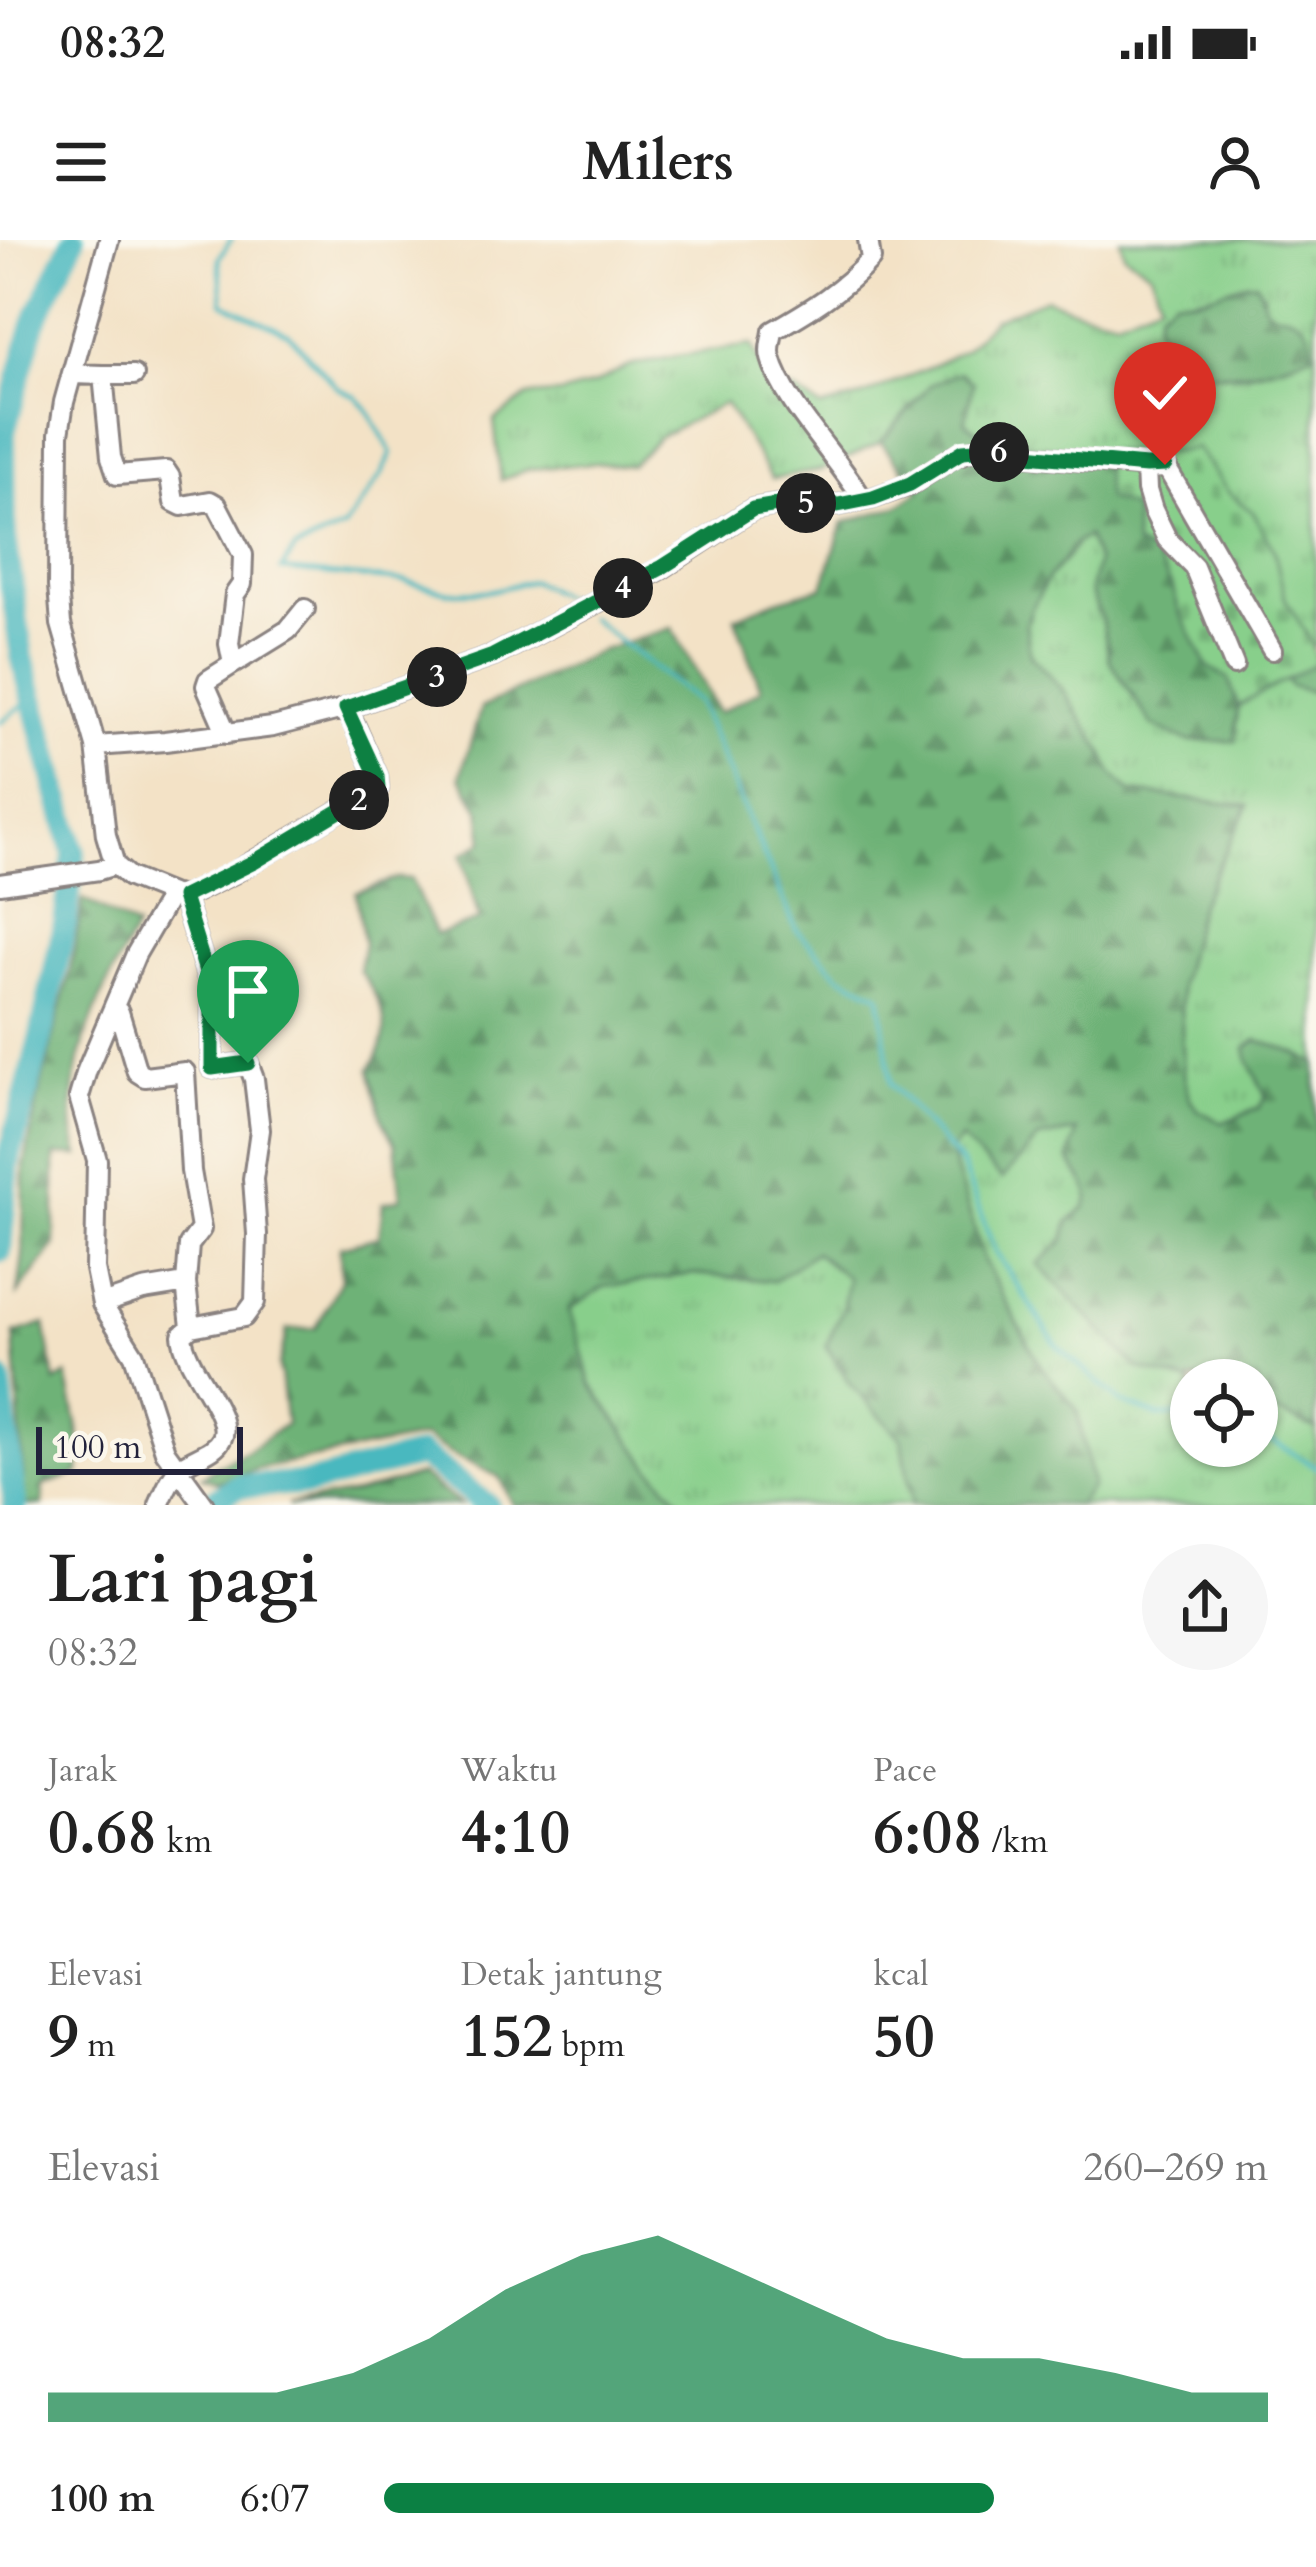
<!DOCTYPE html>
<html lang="id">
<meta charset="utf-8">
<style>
body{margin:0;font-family:Cardo,serif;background:#f6f6f6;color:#222;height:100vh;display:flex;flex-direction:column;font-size:45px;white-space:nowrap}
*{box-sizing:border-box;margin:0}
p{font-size:39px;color:#767676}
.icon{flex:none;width:66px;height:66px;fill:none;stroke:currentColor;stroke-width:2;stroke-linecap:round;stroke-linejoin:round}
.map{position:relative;height:1265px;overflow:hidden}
.details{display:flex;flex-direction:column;background:#fff;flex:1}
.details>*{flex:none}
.buttons{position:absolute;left:1170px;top:1119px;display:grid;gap:24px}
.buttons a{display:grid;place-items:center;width:108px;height:108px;border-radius:50%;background:#fff;box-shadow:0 3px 9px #0004;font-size:60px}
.scale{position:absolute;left:36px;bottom:30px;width:207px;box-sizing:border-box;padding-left:12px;border:6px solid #22223b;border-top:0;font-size:33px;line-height:42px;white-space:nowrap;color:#22223b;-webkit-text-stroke:9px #fbf7ec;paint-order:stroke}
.pin{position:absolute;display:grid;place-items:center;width:102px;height:102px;color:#fff;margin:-123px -51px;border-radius:50% 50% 50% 0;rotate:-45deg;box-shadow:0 0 12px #0007}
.pin .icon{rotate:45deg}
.km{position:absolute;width:60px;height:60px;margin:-30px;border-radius:50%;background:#222;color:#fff;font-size:33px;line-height:60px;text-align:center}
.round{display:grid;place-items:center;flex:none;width:126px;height:126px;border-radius:63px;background:#f6f6f6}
.overview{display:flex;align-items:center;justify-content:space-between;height:204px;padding:0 48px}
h1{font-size:66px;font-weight:700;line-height:90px}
.metrics{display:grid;grid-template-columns:repeat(3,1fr);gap:18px;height:204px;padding:12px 48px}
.metrics div{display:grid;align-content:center}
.metrics b{font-size:60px;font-weight:700}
.metrics small{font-size:33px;font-weight:400}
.metrics p{font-size:33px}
.chart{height:336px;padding:24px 48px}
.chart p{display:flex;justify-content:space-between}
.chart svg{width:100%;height:216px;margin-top:12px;fill:#0b8043;opacity:.7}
ul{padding:0 48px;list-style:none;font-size:39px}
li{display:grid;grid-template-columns:192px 144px 1fr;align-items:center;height:90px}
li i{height:30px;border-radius:15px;background:#0b8043}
.status{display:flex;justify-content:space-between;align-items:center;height:84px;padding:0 60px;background:#fff;direction:ltr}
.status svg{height:33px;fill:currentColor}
header{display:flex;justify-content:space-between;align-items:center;height:156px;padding:0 48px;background:#fff;font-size:54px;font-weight:700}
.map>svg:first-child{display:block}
</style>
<div class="status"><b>08:32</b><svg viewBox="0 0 49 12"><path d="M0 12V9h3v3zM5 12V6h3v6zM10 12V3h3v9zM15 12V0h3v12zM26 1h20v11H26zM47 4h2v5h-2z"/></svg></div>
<header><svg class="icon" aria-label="menu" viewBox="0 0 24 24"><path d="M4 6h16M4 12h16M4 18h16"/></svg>Milers<svg class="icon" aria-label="person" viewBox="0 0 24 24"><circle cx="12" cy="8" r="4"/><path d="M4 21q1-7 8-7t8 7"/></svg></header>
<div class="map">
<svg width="1316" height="1265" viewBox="0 0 1316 1265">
<defs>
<pattern id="grass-tufts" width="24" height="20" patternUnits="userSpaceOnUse" patternTransform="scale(3)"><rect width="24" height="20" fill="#88cf8b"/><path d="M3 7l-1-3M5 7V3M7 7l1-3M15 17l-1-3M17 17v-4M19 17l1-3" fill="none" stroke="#75b179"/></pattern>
<pattern id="forest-firs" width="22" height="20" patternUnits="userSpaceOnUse" patternTransform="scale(3)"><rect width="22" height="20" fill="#6eb277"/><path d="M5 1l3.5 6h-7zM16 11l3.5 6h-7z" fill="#5a9063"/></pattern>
<pattern id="cemetery-stones" width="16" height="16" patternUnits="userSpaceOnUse" patternTransform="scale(3)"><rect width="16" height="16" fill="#88cf8b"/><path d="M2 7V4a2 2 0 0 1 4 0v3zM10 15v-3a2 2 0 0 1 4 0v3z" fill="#75b179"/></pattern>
</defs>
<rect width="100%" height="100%" fill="#fbf7ec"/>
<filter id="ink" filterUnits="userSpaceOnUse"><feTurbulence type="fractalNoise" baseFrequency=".00833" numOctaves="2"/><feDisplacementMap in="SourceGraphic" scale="24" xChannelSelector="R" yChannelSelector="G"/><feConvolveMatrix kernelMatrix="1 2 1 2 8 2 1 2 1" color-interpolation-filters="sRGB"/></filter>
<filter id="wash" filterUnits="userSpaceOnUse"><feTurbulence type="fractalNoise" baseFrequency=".004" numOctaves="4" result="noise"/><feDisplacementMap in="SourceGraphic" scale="48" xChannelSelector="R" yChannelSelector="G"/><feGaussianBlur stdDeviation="2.7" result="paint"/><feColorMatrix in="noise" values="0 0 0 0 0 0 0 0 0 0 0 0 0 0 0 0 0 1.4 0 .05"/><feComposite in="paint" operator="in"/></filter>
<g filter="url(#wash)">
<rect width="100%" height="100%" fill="#f3e2c6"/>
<!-- grass -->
<path fill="url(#grass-tufts)" stroke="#557863" stroke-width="3" fill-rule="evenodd" d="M1120,0H1316V405L1312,407L1285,359L1274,310L1253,273L1228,252L1197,209L1176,212L1108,211L1034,206L1001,195L985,196L965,182L973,143L919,157L881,202L821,230L772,239L725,163L659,197L631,225L597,223L529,229L501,240L494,181L528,156L561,154L595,144L629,126L676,116L752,105L768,144L797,152L821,168L861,157L926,129L965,109L994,79L1046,58L1070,68L1117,79L1160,61L1151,32L1124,14ZM1248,42L1263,52V65C1273,76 1289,72 1301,82L1294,121C1266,130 1238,139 1209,132L1175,58C1203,59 1223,52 1248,42Z
M1087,295L1097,322L1090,351L1102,381L1110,421L1235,501L1238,466L1286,438L1290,446L1316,453V824L1296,813L1249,822L1266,856L1259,868L1222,883L1198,870L1189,858L1184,834L1180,744L1200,663L1248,566L1130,552L1112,534L1101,509L1061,448L1030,415L1026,384L1031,370L1048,338L1068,316L1076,303Z
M1079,891L1069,919C1085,947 1104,958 1069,981L1064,1000L1038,1024L1137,1128L1191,1143V1206H1257V1164L1316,1189V1265H1078L1092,1245L1077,1170L1040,1125L985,1023L950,912L961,899L1002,938L1039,898Z
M815,1012L848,1038L843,1068L826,1106L853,1147L902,1199L912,1265H684L650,1227L591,1144L569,1070L603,1047L692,1034L774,1041Z"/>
<!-- forest -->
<path fill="url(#forest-firs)" stroke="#486a59" stroke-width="3" d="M1248,42H1256C1262,50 1261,64 1267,69C1271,73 1280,73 1286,74C1305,79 1312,95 1312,113C1279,128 1249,134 1214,133C1199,133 1192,143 1177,135L1156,83L1159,70L1175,58L1198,59Z
M960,132L973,143L965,182L985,196L1001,195L1034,206L1108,211L1104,229L1133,267L1135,305L1155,316L1173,348L1179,370L1207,426L1229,439L1238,466L1235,501H1187L1152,485L1110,421L1102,381L1090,351L1097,322L1087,296L1076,303L1068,316L1048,338L1031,370L1026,384L1030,415L1061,448L1101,509L1112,533L1130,552L1248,566L1200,663L1180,744L1184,834L1189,858L1198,870L1222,883L1259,868L1266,856L1249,822L1246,808L1257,800L1296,813L1316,824V947L1309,956L1316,972V1189L1257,1164V1140H1191V1143L1137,1128L1038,1024L1064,1001L1069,981C1104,958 1085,947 1069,919L1077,891L1039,898L1002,939L961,899L950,912L985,1023L1040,1125L1077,1170L1092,1246L1078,1265H912L902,1199L853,1147L826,1106L843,1068L848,1038L815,1012L774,1041L692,1034L603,1047L569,1070L591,1144L650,1227L684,1265H513L499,1237L449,1213L424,1197L258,1229L219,1242L202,1237L218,1225L250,1209L286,1184L279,1125L287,1090L316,1088L341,1040L340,1007L379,997L383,963L401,958L395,903L382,879L370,829C396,790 384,765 359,730L364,703L356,653L397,638L411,639L436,695L479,680L462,615L484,601L480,569L460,537L481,468L602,410L672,388L719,473L761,449L735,377L777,360L823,347L843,283L898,266L920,251L881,202L930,145Z
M1316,423V453L1290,446L1286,438Z
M83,659L136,688C100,756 56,837 79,916L55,915V1006L18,1054L23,1014L24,927L38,858L70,731Z
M45,1084L55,1142L67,1135L79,1194V1233L43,1246V1265H25L14,1094Z
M421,1235L461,1265H287L356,1253Z"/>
<!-- cemetery -->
<path fill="url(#cemetery-stones)" stroke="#557863" stroke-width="3" d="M1196,208L1228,252L1253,272L1274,310L1285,359L1309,398L1316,419V423L1238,466L1229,439L1207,426L1179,370L1173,348L1155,316L1135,305L1133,268L1107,259L1104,229L1108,211L1176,212Z"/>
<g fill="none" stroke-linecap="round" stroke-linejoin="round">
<!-- stream -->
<path stroke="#49b8bf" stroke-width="4.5" d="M231,0L219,18L223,63L289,94L338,148L355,156L367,169L392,213L380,237L344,288L295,309L281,330L404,341L449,352L489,351L532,341L575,363
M1312,0L1316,3
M590,378L698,462L796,689L839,735L880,755L891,844L962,925L995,1011L1057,1106L1121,1162L1158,1176L1191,1175
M0,482L32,459
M1257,1192L1316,1227"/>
<!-- river -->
<path stroke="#49b8bf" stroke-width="24" d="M0,1011L8,922L41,796L65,682L74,613L22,417L5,296L4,192L34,83L73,0
M0,1140L15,1265
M206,1265L239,1246L307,1244L421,1215L487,1265"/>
</g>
</g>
<g filter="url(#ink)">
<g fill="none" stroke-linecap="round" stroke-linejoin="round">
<defs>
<path id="minor" d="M109,0L64,162L59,194L58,346L61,384L96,506L106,595L115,625L129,637L171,654L136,714L87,830L79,857L97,920L95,1029L102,1064L134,1115L165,1211L204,1265
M72,134L103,135L111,217L117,235L166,231L170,237L174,262L182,266L210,261L217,265L243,315L242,344L235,354L229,404L233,424L208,440L206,446L227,494
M103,135H134
M1146,227L1147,250L1153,270L1167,299L1194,327L1234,425
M863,260C838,217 784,164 771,118C768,109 772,100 773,91C810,70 843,50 871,19L868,0
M233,424L288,390L305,369
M96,506L165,501L273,487L347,468L493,416L661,329L753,269L789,263L838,265L873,258L910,245L955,216L974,210L1146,227L1165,225L1272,410
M0,644L99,630L115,625
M175,655L183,657L191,654L234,633L378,548L377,536L347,468
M113,769L119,772L137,832L145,837L185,832L191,931L201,989L189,1005L186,1043
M102,1064L143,1050L186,1043L191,1087
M159,1265C164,1254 169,1240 177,1231C188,1217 214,1215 222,1198C233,1175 184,1127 182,1095L191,1087L244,1077L255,1062L257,994L253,939L260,890L254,839L248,823L212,828V751L183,657"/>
</defs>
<!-- minor casing -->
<use href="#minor" stroke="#8a8280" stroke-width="24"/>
<!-- minor -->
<use href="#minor" stroke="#fff" stroke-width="18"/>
</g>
</g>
<g fill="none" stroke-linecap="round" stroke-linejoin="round" filter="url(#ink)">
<defs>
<path id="route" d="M248,823L212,828V751L183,657L254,622L378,548L377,536L346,468L493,416L661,328L753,269L789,263L838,265L873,258L910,244L963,211L974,210L1146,226L1165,225"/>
</defs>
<!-- route casing -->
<use href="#route" stroke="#fff" stroke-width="24"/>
<!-- route -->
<use href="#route" stroke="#0b8043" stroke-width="15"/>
</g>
</svg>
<div class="buttons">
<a><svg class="icon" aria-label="locate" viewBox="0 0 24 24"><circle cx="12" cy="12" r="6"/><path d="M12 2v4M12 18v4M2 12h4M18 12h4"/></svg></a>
</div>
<div class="scale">100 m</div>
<div class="pin" style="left:248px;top:823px;background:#1e9e55"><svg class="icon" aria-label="arrive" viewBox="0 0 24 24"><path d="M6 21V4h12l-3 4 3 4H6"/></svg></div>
<div class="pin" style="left:1165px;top:225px;background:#d93025"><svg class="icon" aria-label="check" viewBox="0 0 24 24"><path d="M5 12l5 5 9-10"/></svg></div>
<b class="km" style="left:359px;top:560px">2</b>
<b class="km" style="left:437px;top:437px">3</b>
<b class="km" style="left:623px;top:348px">4</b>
<b class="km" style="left:806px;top:263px">5</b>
<b class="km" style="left:999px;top:212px">6</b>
</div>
<section class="details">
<div class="overview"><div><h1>Lari pagi</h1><p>08:32</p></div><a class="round"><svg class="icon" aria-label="share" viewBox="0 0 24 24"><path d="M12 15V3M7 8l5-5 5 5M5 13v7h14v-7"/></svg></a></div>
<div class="metrics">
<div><p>Jarak</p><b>0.68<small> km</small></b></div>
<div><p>Waktu</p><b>4:10</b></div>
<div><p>Pace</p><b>6:08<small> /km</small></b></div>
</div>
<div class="metrics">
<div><p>Elevasi</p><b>9<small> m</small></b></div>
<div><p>Detak jantung</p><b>152<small> bpm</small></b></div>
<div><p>kcal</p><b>50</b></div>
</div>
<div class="chart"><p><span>Elevasi</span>260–269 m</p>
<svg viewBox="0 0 160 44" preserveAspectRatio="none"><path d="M0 44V38L10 38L20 38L30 38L40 34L50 27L60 17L70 10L80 6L90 13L100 20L110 27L120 31L130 31L140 34L150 38L160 38V44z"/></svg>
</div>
<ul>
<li><b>100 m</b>6:07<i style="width:69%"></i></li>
</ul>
</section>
